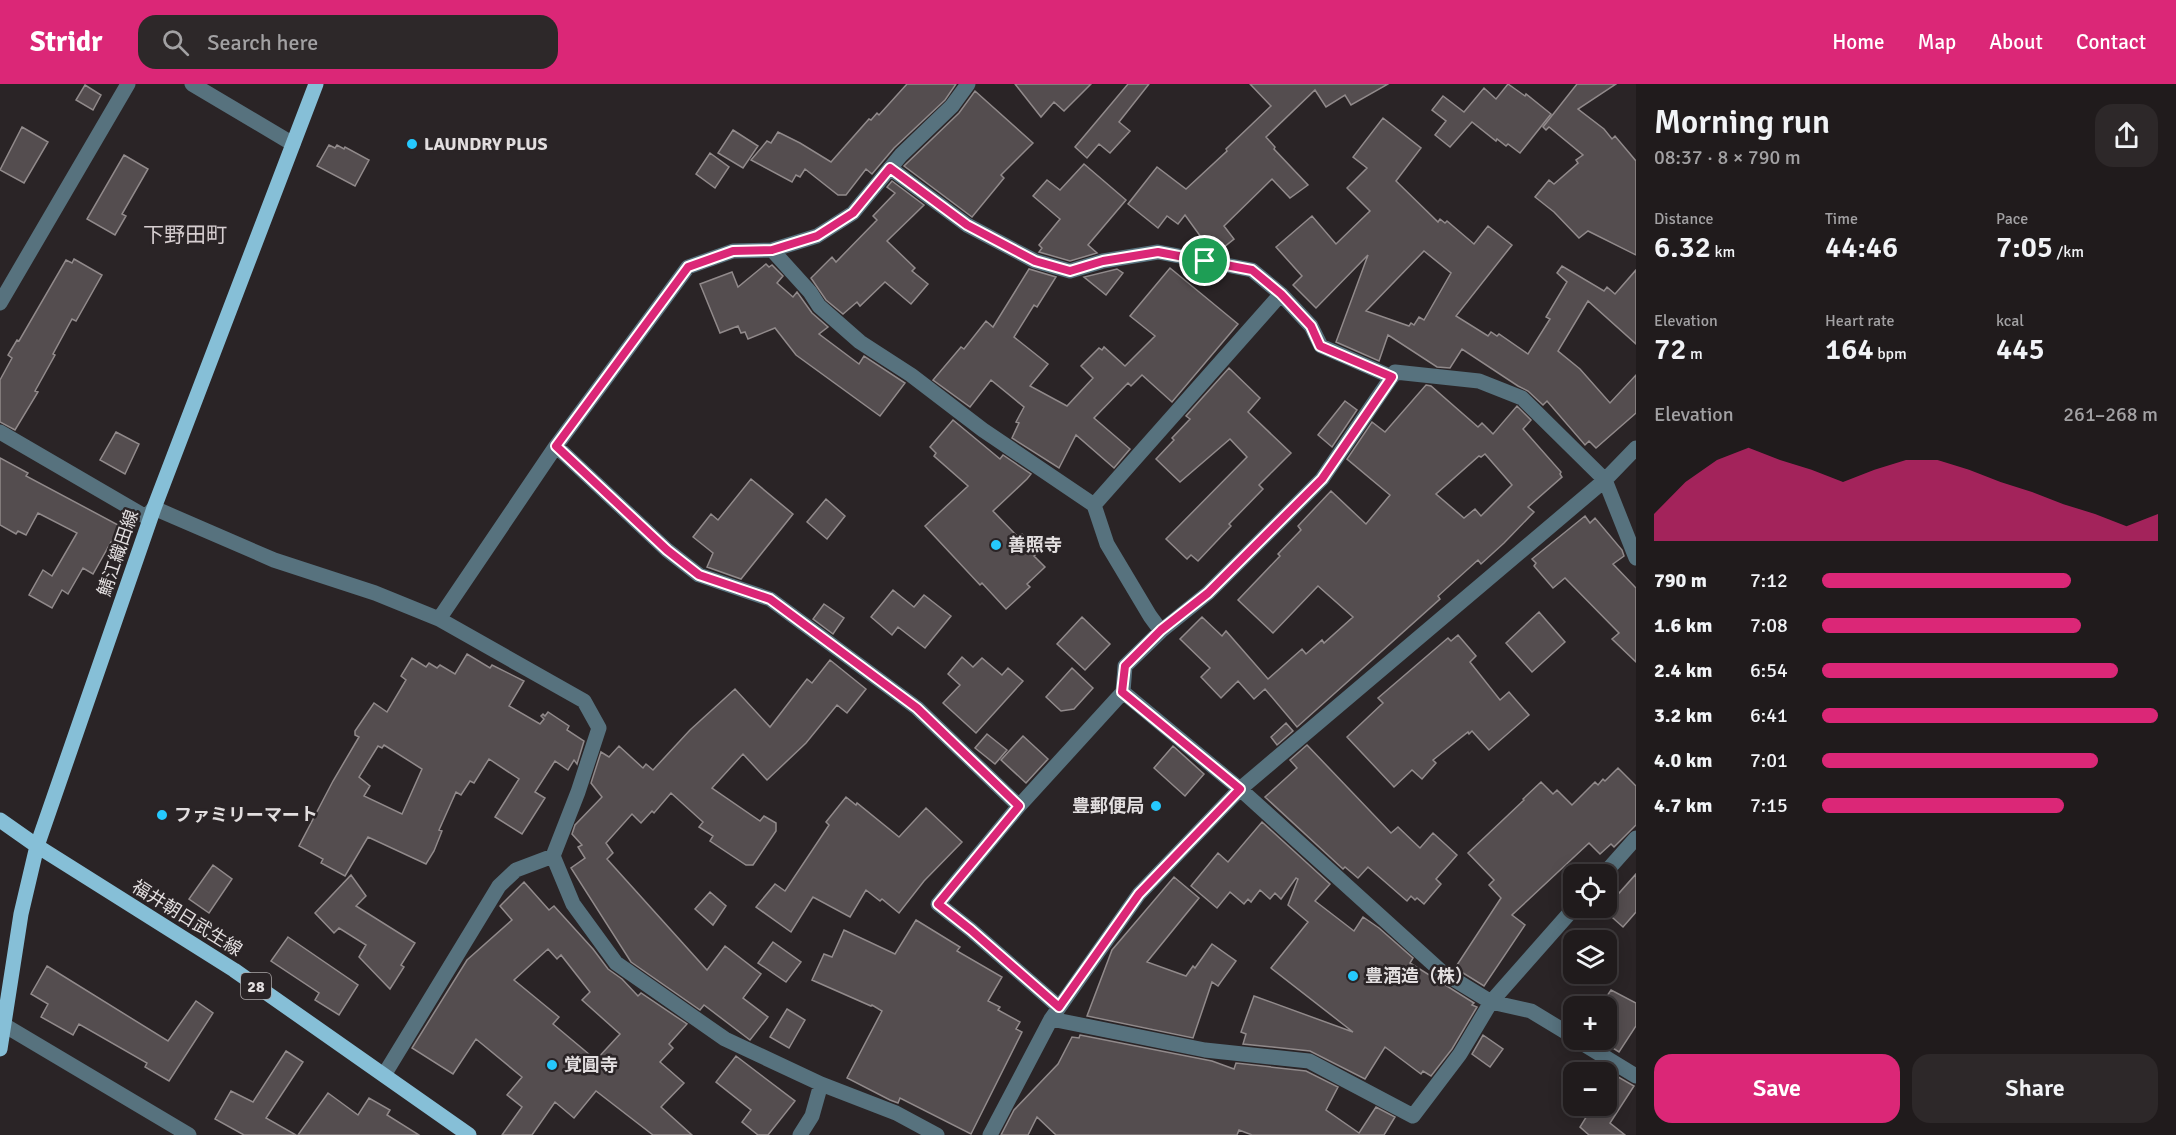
<!DOCTYPE html>
<meta charset="utf-8">
<style>
body{margin:0;font-family:Signika,"Noto Sans JP",sans-serif;background:#2d2829;color:#f1f3f6;height:100vh;display:flex;flex-direction:column;font-size:22px;white-space:nowrap}
*{box-sizing:border-box;margin:0}
p{font-size:20px;color:#a2a1a3}
.icon{flex:none;width:33px;height:33px;fill:none;stroke:currentColor;stroke-width:2;stroke-linecap:round;stroke-linejoin:round}
.map{position:relative;flex:1;overflow:hidden}
.side{display:flex;flex-direction:column;background:#201b1c;width:540px}
.side>*{flex:none}
.tools{position:absolute;left:1563px;top:780px;display:grid;gap:12px}
.tools a{display:grid;place-items:center;width:54px;height:54px;border-radius:12px;background:#201b1c;box-shadow:0 3px 15px #0003,0 0 0 2px #3d393b;font-size:30px}
.pin{position:absolute;display:grid;place-items:center;width:51px;height:51px;color:#fff;margin:-26px;border:3px solid #fff;border-radius:50%;box-shadow:0 2px 6px #0007}
.round{display:grid;place-items:center;flex:none;width:63px;height:63px;border-radius:18px;background:#2d2829}
.head{display:flex;align-items:center;justify-content:space-between;height:102px;padding:0 18px}
h1{font-size:33px;font-weight:600;line-height:45px}
.stats{display:grid;grid-template-columns:repeat(3,1fr);gap:9px;height:102px;padding:6px 18px}
.stats div{display:grid;align-content:center}
.stats b{font-size:30px;font-weight:600}
.stats small{font-size:16px;font-weight:400}
.stats p{font-size:16px}
.chart{height:168px;padding:12px 18px}
.chart p{display:flex;justify-content:space-between}
.chart svg{width:100%;height:108px;margin-top:6px;fill:#db2777;opacity:.7}
.cta{display:flex;gap:12px;margin-top:auto;padding:12px 18px}
.cta a{flex:1;height:69px;border-radius:18px;background:#db2777;color:#fff;font-size:24px;font-weight:600;line-height:69px;text-align:center}
.cta a+a{background:#2d2829;color:#f1f3f6}
ul{padding:0 18px;list-style:none;font-size:20px}
li{display:grid;grid-template-columns:96px 72px 1fr;align-items:center;height:45px}
li i{height:15px;border-radius:8px;background:#db2777}
header{display:flex;align-items:center;gap:36px;box-sizing:border-box;height:84px;padding:0 30px;background:#db2777;color:#fff}
header strong{font-size:28px}
nav{display:flex;gap:33px;margin-inline-start:auto;font-size:21px}
.search{width:420px;height:54px;background:#2d2829;display:flex;align-items:center;gap:15px;box-sizing:border-box;padding:0 21px;border-radius:18px;color:#a2a1a3;font-size:22px}
main{display:flex;flex:1;min-height:0}
.map>svg:first-child{display:block}
</style>
<header>
<strong>Stridr</strong>
<div class="search"><svg class="icon" aria-label="search" viewBox="0 0 24 24"><circle cx="10" cy="10" r="6"/><path d="M15 15l6 6"/></svg>Search here</div>
<nav><a>Home</a><a>Map</a><a>About</a><a>Contact</a></nav>
</header>
<main>
<div class="map">
<svg width="1636" height="1051" viewBox="0 0 1636 1051">
<rect width="100%" height="100%" fill="#2a2426"/>
<!-- building -->
<path fill="#544d4f" stroke="#918a8b" stroke-width="1.5" fill-rule="evenodd" d="M907,0H956L945,16L894,64L872,90L866,85L846,111H838L805,85L800,93L796,91L792,98L751,76L767,57L771,59L778,48L800,59L831,78L869,35L871,36L877,29L879,31Z
M1015,0H1091L1064,27L1054,18L1041,33Z
M1128,0H1149L1119,38L1130,47L1110,69L1099,60L1087,74L1075,63Z
M1250,0H1388L1351,21L1345,11L1326,23L1315,6L1266,53L1275,63L1274,65L1308,101L1290,114L1272,95L1224,142L1234,155L1219,167H1211L1185,131L1178,140L1167,132L1158,144L1128,120L1157,83L1186,105L1227,67L1226,65L1271,22Z
M1508,0L1525,12L1526,10L1551,30L1520,69L1508,60L1506,62L1497,55L1496,57L1472,38L1450,63L1435,51L1446,37L1432,26L1443,12L1464,28L1484,4L1496,15Z
M1577,0H1616L1578,25L1604,45L1612,55L1615,52L1636,77V171L1588,147L1579,154L1554,128L1535,113L1549,96L1554,100L1578,79L1576,76L1583,71L1549,43L1546,46L1543,43Z
M85,1L101,11L93,26L76,16Z
M975,7L1033,59L1001,91L1004,94L972,133L904,82L959,29Z
M1383,34L1421,64L1396,97L1438,138L1440,135L1445,139L1447,137L1474,160L1488,142L1512,161L1456,232L1488,252L1491,248L1497,252L1499,250L1528,270L1550,235L1546,233L1567,198L1557,189L1562,182L1604,207L1607,203L1615,210L1636,186V260L1588,217L1558,267L1580,285L1610,319L1636,291V329L1596,364L1589,357L1585,361L1547,317L1543,321L1528,307L1518,302L1462,265L1450,284L1437,283L1388,251L1379,277L1336,258L1368,171L1316,224L1293,201L1302,192L1276,163L1312,132L1336,160L1370,127L1347,104L1367,84L1353,73ZM1424,167L1451,189L1424,236L1419,233L1414,241L1411,239L1409,242L1366,227Z
M22,43L48,58L24,99L0,86Z
M733,46L758,62L743,84L718,69Z
M329,61L335,64L337,61L344,65L345,63L369,76L355,102L317,82Z
M710,69L729,83L715,104L696,90Z
M124,71L148,85L122,130L126,132L115,151L87,135Z
M1084,80L1126,116L1088,161L1097,169L1070,177L1039,168L1042,164L1039,161L1060,135L1033,112L1047,96L1060,106Z
M892,97L924,121L887,157L915,184L912,187L928,200L911,220L885,198L860,222L857,218L843,230L826,216L811,194L832,173L836,178L877,136L873,132L895,109L887,103Z
M74,175L102,191L76,237L72,235L53,270L55,271L35,307L38,308L15,346L0,338V296L12,274L8,271L17,256L19,257L66,176L72,179Z
M766,180L769,183L772,181L783,192L777,199L793,213L797,208L812,229L828,243L819,250L859,280L864,272L905,299L880,332L796,271L775,244L748,255L745,248L741,249L738,242L720,249L700,200L732,188L738,203Z
M1170,184L1238,240L1172,318L1142,291L1131,302L1128,299L1094,334L1130,365L1114,384L1076,351L1059,384L1012,354L1019,339L1016,338L1024,323L991,296L970,323L933,296L961,263L964,265L986,237L993,243L1029,185L1056,193L1037,223L1034,221L1014,253L1048,280L1030,302L1067,322L1093,294L1081,282L1099,264L1102,266L1104,263L1125,282L1155,252L1130,232Z
M1117,185L1123,189L1106,211L1084,193Z
M1229,284L1260,314L1248,328L1291,369L1259,401L1263,405L1229,440L1231,442L1198,477L1191,471L1187,475L1166,455L1247,373L1230,355L1180,398L1156,375L1174,356L1172,354L1190,335L1186,332Z
M1426,301L1431,302L1478,343L1482,339L1493,350L1517,322L1531,336L1523,345L1561,388L1560,390L1562,393L1528,423L1534,428L1504,459L1481,480L1478,476L1438,512L1440,515L1297,643L1265,605L1254,615L1238,597L1221,614L1201,593L1210,584L1180,555L1202,533L1222,552L1226,547L1268,595L1302,565L1306,570L1322,556L1324,559L1353,533L1318,502L1273,549L1238,516L1280,472L1278,470L1301,446L1298,442L1331,407L1366,440L1390,411L1347,375L1372,338L1385,348ZM1485,370L1512,401L1481,432L1475,425L1464,434L1436,410L1479,372L1481,373Z
M1345,317L1357,326L1332,363L1318,351Z
M953,336L1000,375L1003,371L1031,390L1027,395L993,427L1018,453L1022,450L1039,468L1034,472L1045,483L1027,500L1030,503L1006,525L982,499L980,501L925,442L968,402L934,372L936,369L930,363Z
M116,348L139,360L125,390L100,376Z
M0,374L28,389L26,392L120,442L93,490L83,484L68,510L62,506L52,524L29,511L43,486L52,492L77,449L38,429L26,451L18,447L16,450L0,441Z
M751,395L793,430L741,495L707,483L713,469L693,453L711,430L718,436Z
M826,415L845,432L827,455L807,438Z
M1585,432L1590,439L1595,434L1622,466L1624,472L1613,480L1636,504V578L1612,555L1619,549L1565,494L1553,504L1534,482L1536,479L1532,475Z
M893,506L914,523L924,511L951,532L925,564L898,543L892,551L871,533Z
M824,520L844,534L833,550L813,535Z
M1539,528L1565,558L1532,588L1506,559Z
M1082,533L1110,560L1085,586L1057,560Z
M1458,551L1476,572L1470,578L1500,616L1509,608L1529,631L1489,666L1472,647L1469,650L1468,648L1433,676L1436,679L1422,695L1412,686L1394,703L1347,653L1383,619L1378,614L1448,554L1451,557Z
M467,570L490,584L492,581L524,597L509,622L540,640L544,635L541,632L543,630L545,632L548,628L569,642L567,646L584,657L577,680L574,676L568,686L555,677L535,708L545,714L522,750L495,733L519,695L489,675L474,699L470,697L461,711L456,708L439,746L442,747L434,767L426,780L368,753L345,792L321,779L323,775L299,762L333,697L359,653L355,651V647L374,619L387,628L406,596L401,592L412,574L426,583L429,579L437,584L440,581L455,590ZM384,661L422,685L402,730L364,712L370,702L359,693L378,662L382,664Z
M962,573L973,583L982,574L1002,591L1008,584L1023,597L976,649L943,619L960,601L948,590Z
M830,576L866,605L847,629L837,621L806,659L767,696L743,670L712,704L760,737L764,732L776,739V747L753,781H746L710,757L713,752L699,743L703,738L671,709L654,729L652,727L641,739L632,730L606,759L613,769L607,775L707,886L725,862L761,890L743,914L768,933L750,956L704,921L700,926L631,878L571,784L585,774L578,763L582,761L572,750L575,741L602,713L591,699L601,668L609,673L619,662L643,684L646,680L653,686L690,646L735,605L770,643L807,595L812,599Z
M1072,584L1093,604L1074,625L1061,627L1046,613Z
M1286,639L1293,647L1277,661L1271,653Z
M987,650L1007,666L995,680L975,664Z
M1023,652L1048,675L1026,699L1001,676Z
M1307,661L1391,749L1398,743L1420,764L1433,749L1457,771L1436,795L1441,800L1424,820L1417,814L1415,816L1411,812L1407,817L1368,783L1358,794L1345,783L1343,785L1265,713L1297,684L1290,676Z
M1173,662L1204,690L1185,712L1154,684Z
M1618,684L1636,702V741L1614,763L1611,760L1600,770L1589,759L1512,831L1525,841L1484,902L1455,884L1501,814L1489,801L1494,796L1468,769L1524,716L1523,715L1541,698L1553,710L1557,706L1572,721L1595,698L1598,701L1603,695L1605,697Z
M846,713L856,721L857,719L899,753L926,724L962,758L924,797L899,829L882,815L880,817L866,806L850,833L813,813L791,848L756,823L775,800L785,807L829,741L826,738Z
M1262,738L1330,800L1315,817L1354,847L1363,833L1379,844L1413,874L1410,879L1474,919L1472,921L1477,923L1452,965L1431,992L1423,987L1421,990L1385,963L1365,995L1310,967L1243,960L1246,950L1241,948L1254,912L1353,948L1271,884L1308,838L1288,821L1298,795L1296,794L1281,815L1275,809L1270,815L1260,806L1251,818L1248,815L1244,820L1230,808L1217,824L1191,802L1218,769L1228,778Z
M213,781L232,795L209,829L189,815Z
M1636,790V828L1623,843L1604,826Z
M351,791L366,812L356,822L415,859L401,881L404,883L390,905L359,873L366,861L339,844L334,849L315,829Z
M1174,793L1199,814L1147,878L1186,892L1193,882L1195,884L1212,860L1236,877L1218,902L1212,898L1193,954L1087,932L1112,866Z
M524,798L549,826L554,822L593,865L608,885L622,895L638,912L641,909L687,940L669,960L673,964L660,978L684,999L661,1023L692,1051H653L596,1007L574,1034L555,1018L532,1051H502L522,1023L507,1011L522,993L476,955L453,990L412,964L467,876L512,836L500,822ZM548,865L557,875L561,871L590,908L582,916L620,950L596,976L553,940L559,933L514,896Z
M710,808L726,822L713,841L695,825Z
M916,836L960,863L957,867L1002,893L988,917L1000,923L998,926L1020,938L1016,945L1022,948L971,1050L900,1014L898,1019L890,1016L847,994L882,927L872,921L871,922L812,896L824,870L832,873L844,846L895,870Z
M288,853L358,901L339,931L315,916L319,909L271,877Z
M773,858L801,878L786,898L758,879Z
M47,882L168,957L196,917L213,929L169,997L145,983L147,979L79,940L73,951L41,933L48,920L31,910Z
M1611,906L1636,919V942L1619,968L1600,956H1606V922H1586L1591,915L1601,921Z
M787,925L805,936L789,964L770,953Z
M1080,951L1212,977L1234,985L1236,979L1306,987L1338,1003L1326,1026L1359,1049L1376,1023L1395,1033L1384,1051H1252L1239,1046L1237,1051H1056L1037,1033L1028,1051H1001L1014,1026L1058,980L1072,953L1079,954Z
M1483,951L1503,965L1490,983L1472,970Z
M286,967L303,978L266,1034L296,1051H244L215,1035L231,1007L253,1018Z
M736,972L795,1017L768,1051H758L742,1038L751,1026L716,998Z
M1613,990L1634,1002L1610,1039L1625,1051H1589L1580,1043L1593,1022H1606V1001Z
M328,1009L358,1031L369,1014L390,1026L387,1031L419,1051H298Z"/>
<g fill="none" stroke-linecap="round" stroke-linejoin="round">
<!-- minor -->
<path stroke="#57727e" stroke-width="15" d="M192,0L293,60
M890,84L967,141L1035,177L1070,187L1103,177L1158,168L1252,186L1281,210L1094,421
M772,166L810,208L819,222L860,258L911,291L983,346L1094,421L1107,460L1150,532L1161,547L1208,509L1322,395L1395,288L1479,297L1522,314L1605,396L1636,474
M1281,210L1311,242L1321,262L1392,293
M0,219L128,0
M0,348L146,433L154,424L274,476L375,509L439,535L584,617L599,644L578,708L553,772L573,820L616,879L725,955L821,1000L896,1029L937,1051
M556,362L667,466L699,491L770,515L917,624L1019,722
M439,535L556,362L688,183L733,167L772,166L817,152L853,129L901,71L952,22L968,0
M1123,608L1240,705L1442,888L1491,918L1531,927L1574,953
M1604,790L1636,754
M1059,923L971,846L938,820L1019,722L1123,608L1125,582L1161,547
M1051,935L1205,966L1309,977L1413,1032L1460,970L1491,918L1574,824
M4,941L189,1051
M1577,956L1636,992
M384,991L499,802L516,786L553,772
M800,1051L812,1032L821,1000
M990,1051L1051,935L1139,810L1240,705L1605,396L1636,364"/>
<!-- major -->
<path stroke="#86bfd7" stroke-width="15" d="M0,736L37,762L234,886L469,1051
M0,965L21,830L37,762L154,424L316,0"/>
</g>
<g fill="none" stroke-linecap="round" stroke-linejoin="round">
<defs>
<path id="route" d="M890,84L967,141L1035,177L1070,187L1103,177L1158,168L1252,186L1281,210L1311,242L1320,262L1392,293L1322,395L1208,509L1161,546L1125,582L1122,608L1240,705L1139,810L1059,923L971,846L938,820L1019,722L917,624L770,515L699,491L667,466L556,362L688,183L733,167L772,166L817,152L853,129Z"/>
</defs>
<!-- route casing -->
<use href="#route" stroke="#fff" stroke-width="12"/>
<!-- route -->
<use href="#route" stroke="#db2777" stroke-width="8"/>
</g>
<!-- markers -->
<g fill="#25c9fe" stroke="#2a2426" stroke-width="2">
<circle cx="412" cy="60" r="6"/>
<circle cx="996" cy="461" r="6"/>
<circle cx="1156" cy="722" r="6"/>
<circle cx="162" cy="731" r="6"/>
<circle cx="1353" cy="892" r="6"/>
<circle cx="552" cy="981" r="6"/>
</g>
<g text-anchor="middle" stroke-width="5" stroke-linejoin="round" paint-order="stroke">
<!-- shield labels -->
<rect fill="#2a2426" stroke="#aba6a8" stroke-width="1.5" x="241" y="889" width="30" height="26" rx="4.5"/>
<g font-size="16" font-weight="bold" fill="#e2dedf">
<text x="256" y="908">28</text>
</g>
<!-- poi labels -->
<g font-size="18" font-weight="bold" fill="#e2dedf" stroke="#2a2426" text-anchor="start">
<text x="424" y="66">LAUNDRY PLUS</text>
<text x="1008" y="467">善照寺</text>
<text x="1144" y="728" text-anchor="end">豊郵便局</text>
<text x="174" y="737">ファミリーマート</text>
<text x="1365" y="898">豊酒造（株）</text>
<text x="564" y="987">覚圓寺</text>
</g>
<!-- street labels -->
<g font-size="18" fill="#e2dedf" stroke="#2a2426">
<text transform="translate(118 469) rotate(-71)" y="6">鯖江織田線</text>
<text transform="translate(187 834) rotate(32)" y="6">福井朝日武生線</text>
</g>
<!-- quarter labels -->
<g font-size="21" fill="#d6ced0" stroke="#2a2426">
<text x="185" y="158">下野田町</text>
</g>
</g>
</svg>
<div class="tools">
<a><svg class="icon" aria-label="locate" viewBox="0 0 24 24"><circle cx="12" cy="12" r="6"/><path d="M12 2v4M12 18v4M2 12h4M18 12h4"/></svg></a>
<a><svg class="icon" aria-label="layers" viewBox="0 0 24 24"><path d="M12 4l9 5-9 5-9-5zM3 14l9 5 9-5"/></svg></a>
<a>+</a>
<a>−</a>
</div>
<div class="pin" style="left:1205px;top:177px;background:#1e9e55"><svg class="icon" aria-label="arrive" viewBox="0 0 24 24"><path d="M6 21V4h12l-3 4 3 4H6"/></svg></div>
</div>
<section class="side">
<div class="head"><div><h1>Morning run</h1><p>08:37 · 8 × 790 m</p></div><a class="round"><svg class="icon" aria-label="share" viewBox="0 0 24 24"><path d="M12 15V3M7 8l5-5 5 5M5 13v7h14v-7"/></svg></a></div>
<div class="stats">
<div><p>Distance</p><b>6.32<small> km</small></b></div>
<div><p>Time</p><b>44:46</b></div>
<div><p>Pace</p><b>7:05<small> /km</small></b></div>
</div>
<div class="stats">
<div><p>Elevation</p><b>72<small> m</small></b></div>
<div><p>Heart rate</p><b>164<small> bpm</small></b></div>
<div><p>kcal</p><b>445</b></div>
</div>
<div class="chart"><p><span>Elevation</span>261–268 m</p>
<svg viewBox="0 0 160 44" preserveAspectRatio="none"><path d="M0 44V33L10 20L20 11L30 6L40 11L50 15L60 20L70 15L80 11L90 11L100 15L110 20L120 24L130 29L140 33L150 38L160 33V44z"/></svg>
</div>
<ul>
<li><b>790 m</b>7:12<i style="width:74%"></i></li>
<li><b>1.6 km</b>7:08<i style="width:77%"></i></li>
<li><b>2.4 km</b>6:54<i style="width:88%"></i></li>
<li><b>3.2 km</b>6:41<i style="width:100%"></i></li>
<li><b>4.0 km</b>7:01<i style="width:82%"></i></li>
<li><b>4.7 km</b>7:15<i style="width:72%"></i></li>
</ul>
<div class="cta"><a>Save</a><a>Share</a></div>
</section>
</main>
